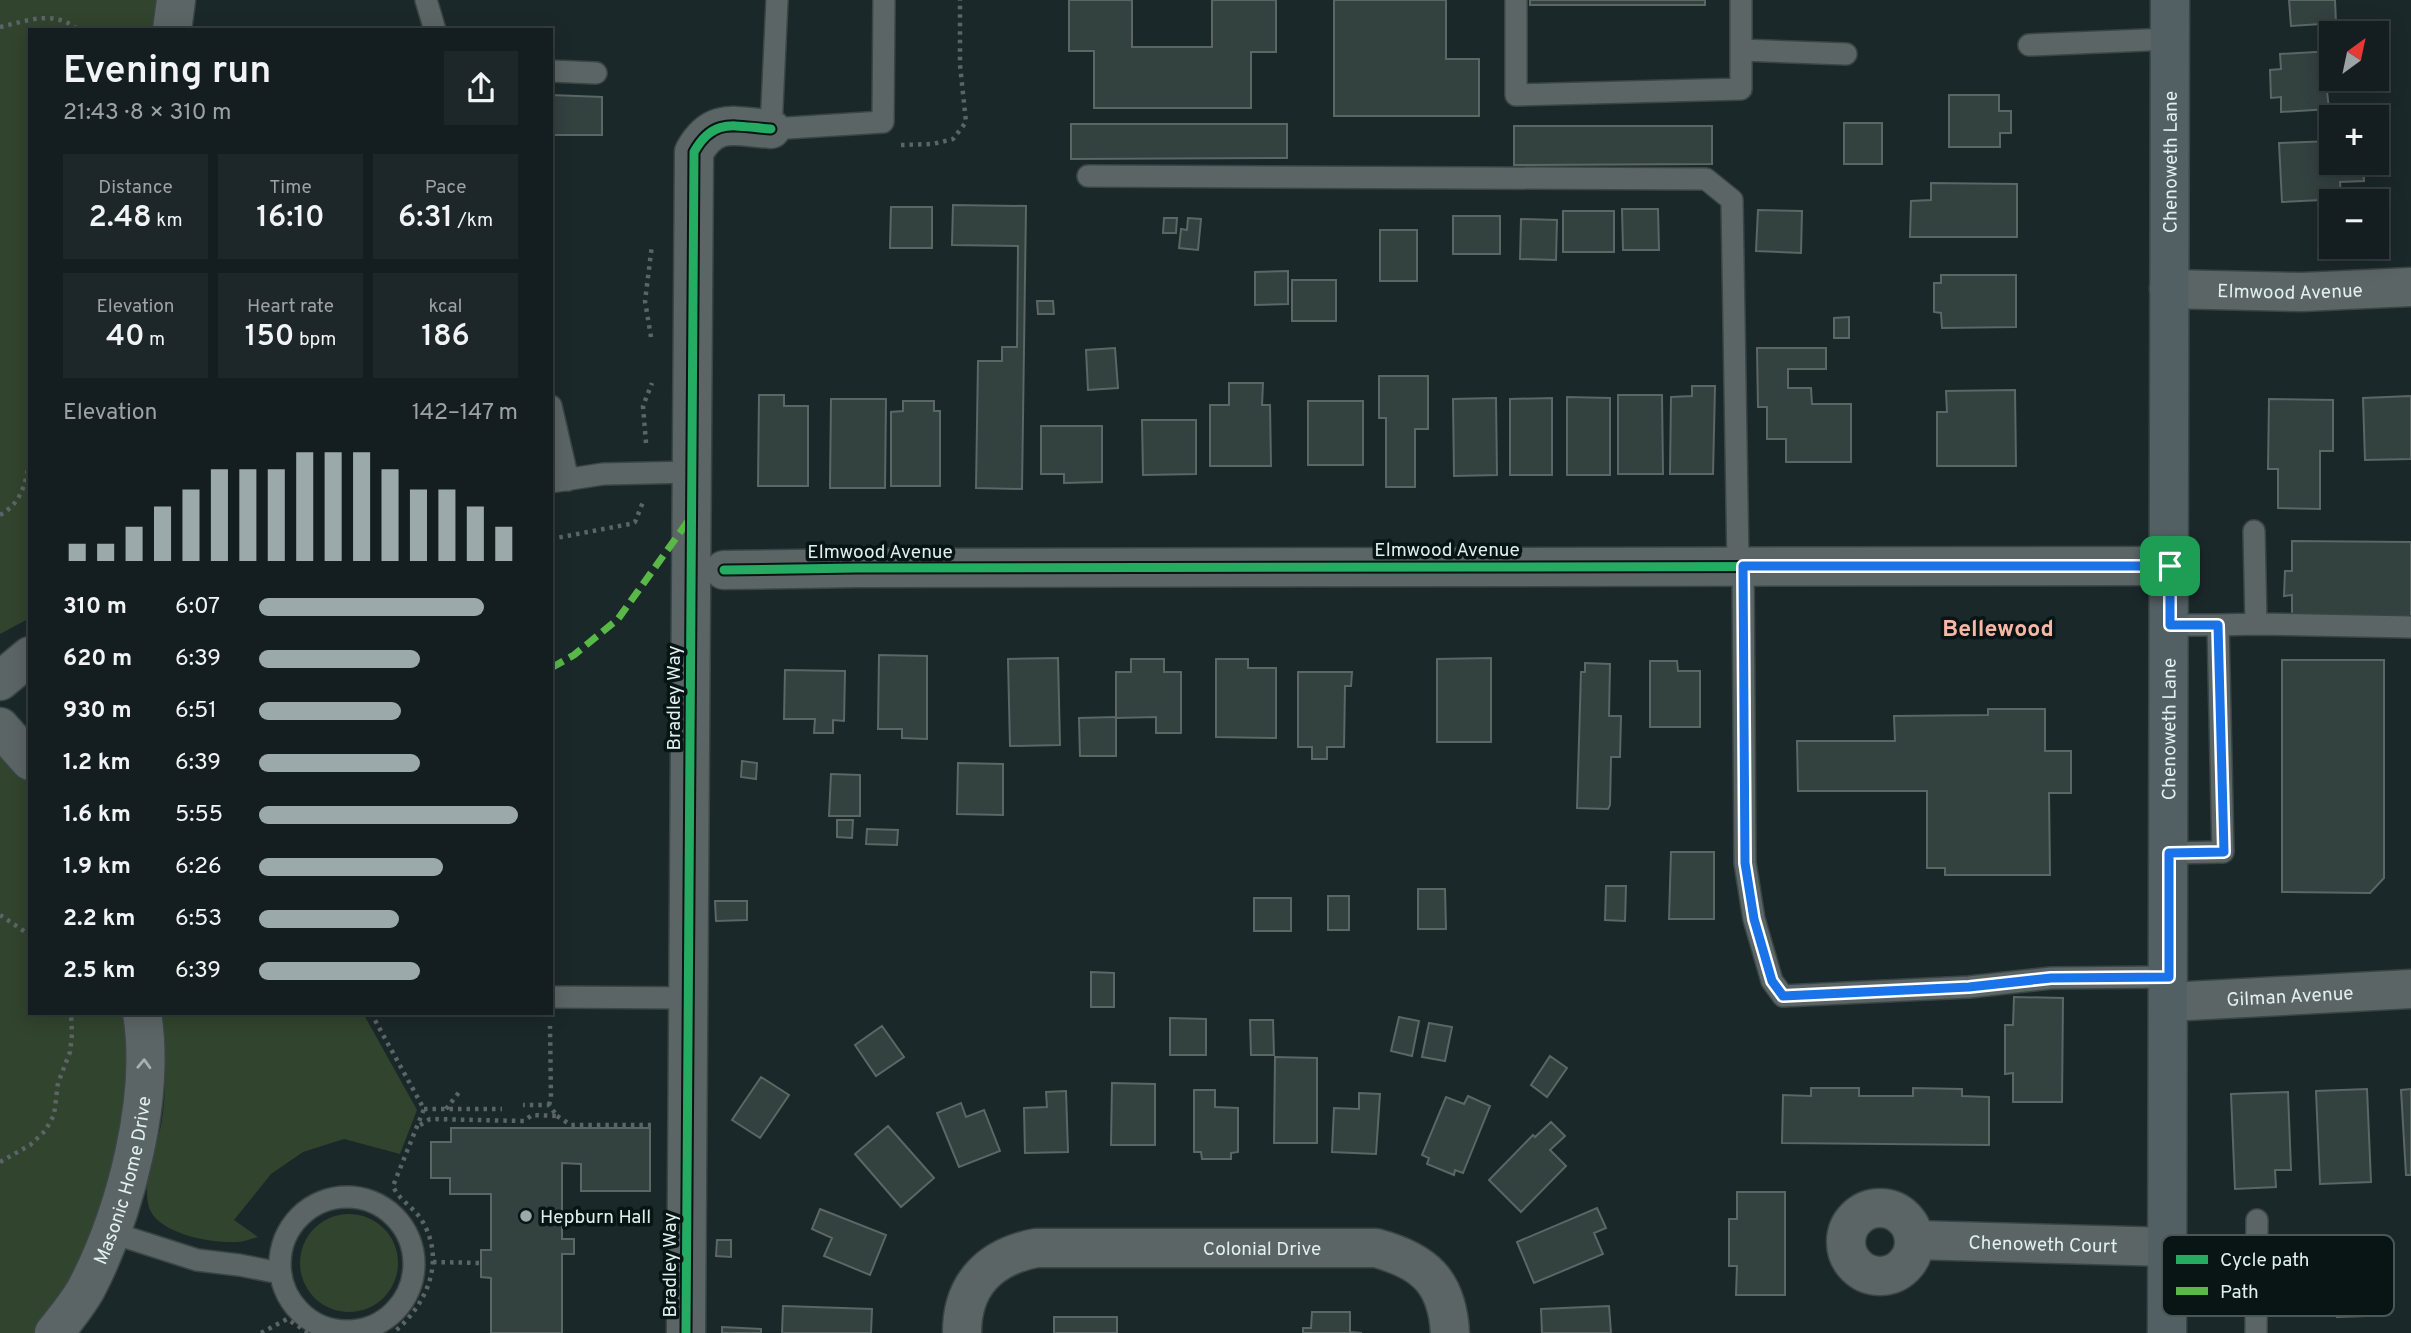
<!DOCTYPE html>
<meta charset="utf-8">
<style>
body{margin:0;font-family:Overpass,sans-serif;background:#1d2729;color:#f1f3f6;height:100vh;display:flex;flex-direction:column;font-size:26px;white-space:nowrap}
*{box-sizing:border-box;margin:0}
p{font-size:23px;color:#9da2a5}
.icon{flex:none;width:38px;height:38px;fill:none;stroke:currentColor;stroke-width:2;stroke-linecap:round;stroke-linejoin:round}
.map{position:relative;flex:1;overflow:hidden}
.drawer{position:absolute;left:28px;top:28px;width:525px;height:987px;display:flex;flex-direction:column;background:#141e20;border-radius:0px;box-shadow:0 4px 18px #0003,0 0 0 2px #333c3e}
.drawer>*{flex:none}
.needle{width:46px;rotate:33deg}
.controls{position:absolute;left:2319px;top:21px;display:grid;gap:14px}
.controls a{display:grid;place-items:center;width:70px;height:70px;border-radius:0px;background:#141e20;box-shadow:0 4px 18px #0003,0 0 0 2px #333c3e;font-size:35px}
.pin{position:absolute;display:grid;place-items:center;width:60px;height:60px;color:#fff;margin:-30px;border-radius:14px;box-shadow:0 4px 10px #0006}
.round{display:grid;place-items:center;flex:none;width:74px;height:74px;border-radius:0px;background:#1d2729}
.summary{display:flex;align-items:center;justify-content:space-between;height:119px;padding:0 35px}
h1{font-size:38px;font-weight:600;line-height:52px}
.stats{display:grid;grid-template-columns:repeat(3,1fr);gap:10px;height:119px;padding:7px 35px}
.stats div{display:grid;align-content:center;border-radius:0px;background:#1d2729;text-align:center}
.stats b{font-size:30px;font-weight:600}
.stats small{font-size:19px;font-weight:400}
.stats p{font-size:19px}
.chart{height:196px;padding:14px 35px}
.chart p{display:flex;justify-content:space-between}
.chart svg{width:100%;height:126px;margin-top:7px;stroke:#9ba9ab;stroke-width:6}
ul{padding:0 35px;list-style:none;font-size:23px}
li{display:grid;grid-template-columns:112px 84px 1fr;align-items:center;height:52px}
li i{height:18px;border-radius:9px;background:#9ba9ab}
.map>svg:first-child{display:block}
</style>
<div class="map">
<svg width="2411" height="1333" viewBox="0 0 2411 1333">
<rect width="100%" height="100%" fill="#1b282a"/>
<!-- green -->
<path fill="#31442d" d="M0,0H157L156,30H30V618L0,634Z
M0,753L30,786V1013H127L128,1112L89,1250L38,1333H0Z
M161,1013H363L417,1110L400,1154L344,1139L303,1152L271,1174L234,1220L258,1237C251,1239 244,1242 237,1242C212,1243 162,1235 150,1210C140,1187 158,1145 162,1120C167,1087 166,1046 161,1013Z
M300 1263a49 49 0 1 1 98 0a49 49 0 1 1-98 0Z"/>
<!-- building -->
<path fill="#33413f" stroke="#5b6665" stroke-width="2" d="M1069,0H1132V47H1212V0H1276V52H1251V108H1094V51H1069Z
M1334,0H1446V59H1479V116H1334Z
M1530,0H1705V5H1530Z
M2289,0H2335L2336,23L2291,26Z
M2331,51V79H2351L2352,89L2327,91L2329,109L2281,112V97L2271,98L2270,70L2281,69L2280,54Z
M551,95L602,97V135H551Z
M1949,95H1999V111H2011V133H2000V147H1949Z
M1844,123H1882V164H1844Z
M1071,124H1287V158L1071,159Z
M1514,126H1712V164L1514,165Z
M2331,141V163H2363L2364,181L2340,182L2341,199L2282,202L2279,143Z
M1931,183L2017,184V237H1910L1911,201L1931,200Z
M953,205L1026,206L1022,489L976,488L978,361H1002V347H1017L1018,246L952,245Z
M891,207H932V248H890Z
M1622,209H1658L1659,250H1623Z
M1758,210L1802,211L1801,253L1756,251Z
M1563,211H1614V252H1563Z
M1453,216H1500V254H1453Z
M1164,218H1177L1176,233H1163Z
M1188,218L1201,219L1198,250L1179,248L1181,229L1187,230Z
M1521,219L1557,220L1556,260L1520,259Z
M1380,230H1417V281H1380Z
M1288,271V304L1255,305V272Z
M1941,275H2016V327L1942,328L1941,313L1934,312V283H1941Z
M1292,280H1336V321H1292Z
M1037,301H1053L1054,314H1038Z
M1849,317V338H1834V318Z
M1115,348L1118,388L1088,390L1086,350Z
M1757,348H1826V369H1788V388H1811L1812,404H1851V462H1786V439H1767V407H1758Z
M1379,376H1428V429H1415V487H1386V418H1379Z
M1229,383H1263L1262,405H1270L1271,466H1210V405H1229Z
M1692,386H1715L1713,474H1670L1671,397L1692,396Z
M2015,390L2016,466H1937V412H1947L1946,391Z
M759,395H784V406H808V486H758Z
M1618,395H1662L1663,474H1618Z
M2411,396V459L2365,460L2363,398Z
M1567,397L1610,398V475H1567Z
M1496,398L1497,475L1454,476L1453,399Z
M1552,398V475H1510V399Z
M831,399H886L885,488H830Z
M2269,399L2333,400V451H2320V509L2278,508V469H2268Z
M903,401H934V411H940V486H891V412L903,411Z
M1308,401H1363V465H1308Z
M1142,420H1196V474L1143,475Z
M1041,426H1102V482L1064,483V474H1041Z
M2292,541L2411,542V618L2292,623V595L2284,596L2285,571H2292Z
M879,655L927,656V739L902,738V729H878Z
M1058,658L1060,745L1010,746L1008,659Z
M1491,658V742H1437V659Z
M1131,659H1164V672H1181V733H1156V717L1116,718V672H1131Z
M1216,659H1248V668H1276V738L1216,737Z
M2282,660H2384V878L2370,893L2282,892Z
M1650,661H1677L1678,671H1700V727H1650Z
M1585,663L1610,664L1609,716H1621L1620,757H1611L1610,805L1608,809L1577,808L1581,672H1585Z
M785,670L845,671L844,721L833,720V733H814L815,719H784Z
M1298,672H1352L1351,686H1345L1344,747H1327V759H1312V747H1298Z
M1988,709H2045V751H2071V793H2049L2050,875H1945V868H1927V791H1798L1797,741H1895L1894,716L1988,715Z
M1116,717V756H1080L1079,718Z
M742,761L757,763L756,779L741,777Z
M958,763L1003,764V815L957,814Z
M831,774L860,775V816H829Z
M837,820H853L852,838L837,837Z
M867,829L898,830L897,845L866,844Z
M1671,852H1714V919H1669Z
M1606,886H1626L1625,921L1605,920Z
M1418,889H1445L1446,929H1418Z
M1328,896H1349V930H1328Z
M1254,898H1291V931H1254Z
M715,901H747V920L716,921Z
M1091,972L1114,973V1007H1091Z
M2014,997L2063,998L2062,1102H2013V1073L2005,1074V1025H2013Z
M1399,1017L1419,1021L1412,1056L1391,1051Z
M1170,1018L1206,1019V1055H1170Z
M1250,1020H1273L1274,1055H1251Z
M1429,1023L1452,1027L1445,1061L1422,1057Z
M882,1026L904,1057L876,1076L855,1045Z
M1550,1056L1567,1068L1547,1097L1531,1085Z
M1275,1057L1317,1058V1143H1274Z
M761,1077L789,1095L760,1138L732,1120Z
M1112,1083L1155,1084V1145H1111Z
M1811,1088H1859V1096H1913V1088L1962,1089V1096L1989,1097V1145L1782,1143L1783,1095L1811,1096Z
M2367,1089L2371,1182L2320,1184L2316,1091Z
M2411,1089V1175H2406L2401,1090Z
M1194,1090H1215V1107L1238,1108V1152L1231,1153V1159H1202L1201,1152H1194Z
M1066,1091L1068,1152L1025,1153L1024,1108L1047,1107L1046,1092Z
M2288,1092L2291,1170H2275L2276,1187L2235,1189L2231,1094Z
M1359,1093L1380,1094L1376,1154L1332,1152L1334,1108L1359,1109Z
M1468,1096L1490,1106L1463,1173L1455,1170L1454,1175L1427,1164L1429,1158L1422,1155L1446,1097L1464,1104Z
M961,1103L966,1117L984,1110L1000,1151L959,1167L937,1113Z
M1551,1122L1565,1136L1550,1150L1566,1166L1521,1212L1489,1180L1533,1135L1535,1137Z
M888,1126L934,1178L901,1207L855,1154Z
M451,1128H650V1191H581V1164L562,1163V1239H574V1254H562V1333H491V1278L481,1277V1250H491V1194H450V1178H431V1142H451Z
M1737,1192H1785V1295H1736L1737,1266H1729V1219H1737Z
M1597,1208L1606,1228L1594,1233L1603,1254L1534,1283L1517,1242Z
M820,1209L886,1235L870,1275L824,1256L832,1238L812,1229Z
M717,1240H731V1257L716,1256Z
M2364,1277L2366,1316L2337,1317L2335,1279Z
M783,1306L872,1309L871,1333H782Z
M1609,1306L1611,1333H1542L1541,1309Z
M1312,1312H1350V1332L1362,1333H1303V1328H1311Z
M1054,1317H1117V1333H1054Z
M722,1327L761,1329V1333H722Z"/>
<g fill="none" stroke-linecap="round" stroke-linejoin="round">
<defs>
<path id="lane" d="M426,0L435,30
M777,0L771,129L883,122L884,0
M1516,0V95L1741,89V0
M2029,45L2170,39
M1741,50L1846,54
M551,71L596,73
M1088,176L1706,179L1732,200L1738,565
M551,406L568,480
M551,482L603,474L692,472
M1743,566L1745,863L1754,919L1772,981L1783,996L1969,987L2051,978L2169,977
M2256,624L2411,627
M2170,625H2218
M2169,853L2223,852L2218,625L2256,624L2254,531
M551,997L688,998
M280 1264a67 67 0 1 1 134 0a67 67 0 1 1-134 0Z
M113,1233L197,1260L239,1265L280,1273
M2256,1333L2257,1220"/>
<g id="street">
<path d="M172,30L176,0"/>
<path id="s1" d="M2169,289L2302,292L2411,287"/>
<path d="M724,570L856,568L2170,566"/>
<path d="M0,681L30,656"/>
<path d="M0,727L30,761"/>
<path id="s2" d="M2169,1002L2411,989"/>
<circle cx="1880" cy="1242" r="34"/>
<path id="s3" d="M1915,1240L2169,1247"/>
<path id="s4" d="M54,1333C65,1319 77,1305 86,1289C125,1214 156,1098 142,1013"/>
<path d="M686,1333L694,152C714,116 736,127 771,129"/>
<path id="s5" d="M962,1333C962,1284 990,1257 1036,1248H1376C1424,1261 1447,1281 1450,1333"/>
</g>
<g id="secondary">
<path id="s6" d="M2167,1333L2170,0"/>
</g>
</defs>
<!-- lane casing -->
<use href="#lane" stroke="#3a4546" stroke-width="24"/>
<!-- street casing -->
<use href="#street" stroke="#3a4546" stroke-width="41"/>
<!-- secondary casing -->
<use href="#secondary" stroke="#3a4546" stroke-width="41"/>
<!-- path -->
<path stroke="#5b6466" stroke-width="4.5" stroke-dasharray="3.5 5" stroke-linecap="butt" d="M0,27C27,21 55,9 78,30
M901,145L933,144L953,139L966,122L960,65V0
M651,337L645,301L652,245
M646,443L643,406L652,383
M0,515C23,502 26,481 30,457
M551,539L630,524L635,522L643,502
M0,915L30,935
M371,1013L424,1109L393,1186C398,1199 413,1207 421,1219C447,1260 427,1305 393,1333
M549,1105L551,1098L550,1026
M424,1109H502
M446,1109L460,1091
M557,1116L571,1125H651
M420,1125L430,1119L524,1121L532,1115L557,1116L549,1105H523
M0,1162L30,1145L45,1131L54,1115L58,1083L70,1052L72,1034L71,1013
M433,1262L481,1263
M261,1333L287,1319L309,1333"/>
<!-- lane -->
<use href="#lane" stroke="#5c6566" stroke-width="21"/>
<!-- street -->
<use href="#street" stroke="#5c6566" stroke-width="38"/>
<!-- secondary -->
<use href="#secondary" stroke="#525f63" stroke-width="38"/>
<!-- quiet -->
<path stroke="#58b947" stroke-width="7" stroke-dasharray="14 7" stroke-linecap="butt" d="M551,668L574,655L618,619L691,517"/>
<defs>
<path id="cycleway" d="M724,570L856,568L2170,566
M686,1333L694,152C714,116 736,127 771,129"/>
</defs>
<!-- cycleway casing -->
<use href="#cycleway" stroke="#091415" stroke-width="13"/>
<!-- cycleway -->
<use href="#cycleway" stroke="#26ab63" stroke-width="9"/>
</g>
<!-- one-way arrows -->
<defs><path id="oneway-chevron" d="M-2-3.5L2.5 0L-2 3.5" fill="none" stroke-width="1.6" stroke-linecap="round" stroke-linejoin="round" transform="scale(1.75)"/></defs>
<use stroke="#a5b1b2" href="#oneway-chevron" transform="translate(144 1064) rotate(-88)"/>
<g fill="none" stroke-linecap="round" stroke-linejoin="round">
<defs>
<path id="route" d="M1743,566H2170V625H2218L2224,852L2169,853V977L2051,978L1969,987L1783,996L1772,981L1754,919L1745,863Z"/>
</defs>
<!-- route casing -->
<use href="#route" stroke="#fff" stroke-width="14"/>
<!-- route -->
<use href="#route" stroke="#1a73e8" stroke-width="9"/>
</g>
<!-- markers -->
<circle fill="#9ba9ab" stroke="#091415" stroke-width="2.5" cx="526" cy="1216" r="7"/>
<g text-anchor="middle" stroke-width="7" stroke-linejoin="round" paint-order="stroke">
<!-- street labels -->
<g font-size="19" fill="#e0eff0" stroke="#091415">
<text dy="7" stroke="none"><textPath href="#s6" startOffset="1171">Chenoweth Lane</textPath></text>
<text dy="7" stroke="none"><textPath href="#s1" startOffset="121">Elmwood Avenue</textPath></text>
<text x="1447" y="556">Elmwood Avenue</text>
<text x="880" y="558">Elmwood Avenue</text>
<text transform="translate(673 698) rotate(-90)" y="7">Bradley Way</text>
<text dy="7" stroke="none"><textPath href="#s6" startOffset="604">Chenoweth Lane</textPath></text>
<text dy="7" stroke="none"><textPath href="#s2" startOffset="121">Gilman Avenue</textPath></text>
<text dy="7" stroke="none"><textPath href="#s4" startOffset="170">Masonic Home Drive</textPath></text>
<text dy="7" stroke="none"><textPath href="#s3" startOffset="128">Chenoweth Court</textPath></text>
<text dy="7" stroke="none"><textPath href="#s5" startOffset="350">Colonial Drive</textPath></text>
<text transform="translate(669 1265) rotate(-90)" y="7">Bradley Way</text>
</g>
<!-- poi labels -->
<g font-size="19" fill="#e0eff0" stroke="#091415" text-anchor="start">
<text x="540" y="1223">Hepburn Hall</text>
</g>
<!-- quarter labels -->
<g font-size="23" font-weight="bold" fill="#f8b7a4" stroke="#091415">
<text x="1998" y="636">Bellewood</text>
</g>
</g>
<!-- legend -->
<rect x="2162" y="1235" width="232" height="81" rx="10" fill="#091415" stroke="#4a5657" stroke-width="2"/>
<rect x="2176" y="1255" width="32" height="9" fill="#26ab63"/>
<rect x="2176" y="1287" width="32" height="8" fill="#58b947"/>
<g font-size="19" fill="#e0eff0">
<text x="2220" y="1266">Cycle path</text>
<text x="2220" y="1298">Path</text>
</g>
</svg>
<div class="controls">
<a><svg class="needle" viewBox="-14 -14 28 28"><path d="M0-13l5 13h-10z" fill="#e53935"/><path d="M0 13l5-13h-10z" fill="#9da2a5"/></svg></a>
<a>+</a>
<a>−</a>
</div>
<div class="pin" style="left:2170px;top:566px;background:#1e9e55"><svg class="icon" aria-label="arrive" viewBox="0 0 24 24"><path d="M6 21V4h12l-3 4 3 4H6"/></svg></div>
<section class="drawer">
<div class="summary"><div><h1>Evening run</h1><p>21:43 · 8 × 310 m</p></div><a class="round"><svg class="icon" aria-label="share" viewBox="0 0 24 24"><path d="M12 15V3M7 8l5-5 5 5M5 13v7h14v-7"/></svg></a></div>
<div class="stats">
<div><p>Distance</p><b>2.48<small> km</small></b></div>
<div><p>Time</p><b>16:10</b></div>
<div><p>Pace</p><b>6:31<small> /km</small></b></div>
</div>
<div class="stats">
<div><p>Elevation</p><b>40<small> m</small></b></div>
<div><p>Heart rate</p><b>150<small> bpm</small></b></div>
<div><p>kcal</p><b>186</b></div>
</div>
<div class="chart"><p><span>Elevation</span>142–147 m</p>
<svg viewBox="0 0 160 44" preserveAspectRatio="none"><path d="M5 44V38M15 44V38M25 44V32M35 44V25M45 44V19M55 44V12M65 44V12M75 44V12M85 44V6M95 44V6M105 44V6M115 44V12M125 44V19M135 44V19M145 44V25M155 44V32"/></svg>
</div>
<ul>
<li><b>310 m</b>6:07<i style="width:87%"></i></li>
<li><b>620 m</b>6:39<i style="width:62%"></i></li>
<li><b>930 m</b>6:51<i style="width:55%"></i></li>
<li><b>1.2 km</b>6:39<i style="width:62%"></i></li>
<li><b>1.6 km</b>5:55<i style="width:100%"></i></li>
<li><b>1.9 km</b>6:26<i style="width:71%"></i></li>
<li><b>2.2 km</b>6:53<i style="width:54%"></i></li>
<li><b>2.5 km</b>6:39<i style="width:62%"></i></li>
</ul>
</section>
</div>
